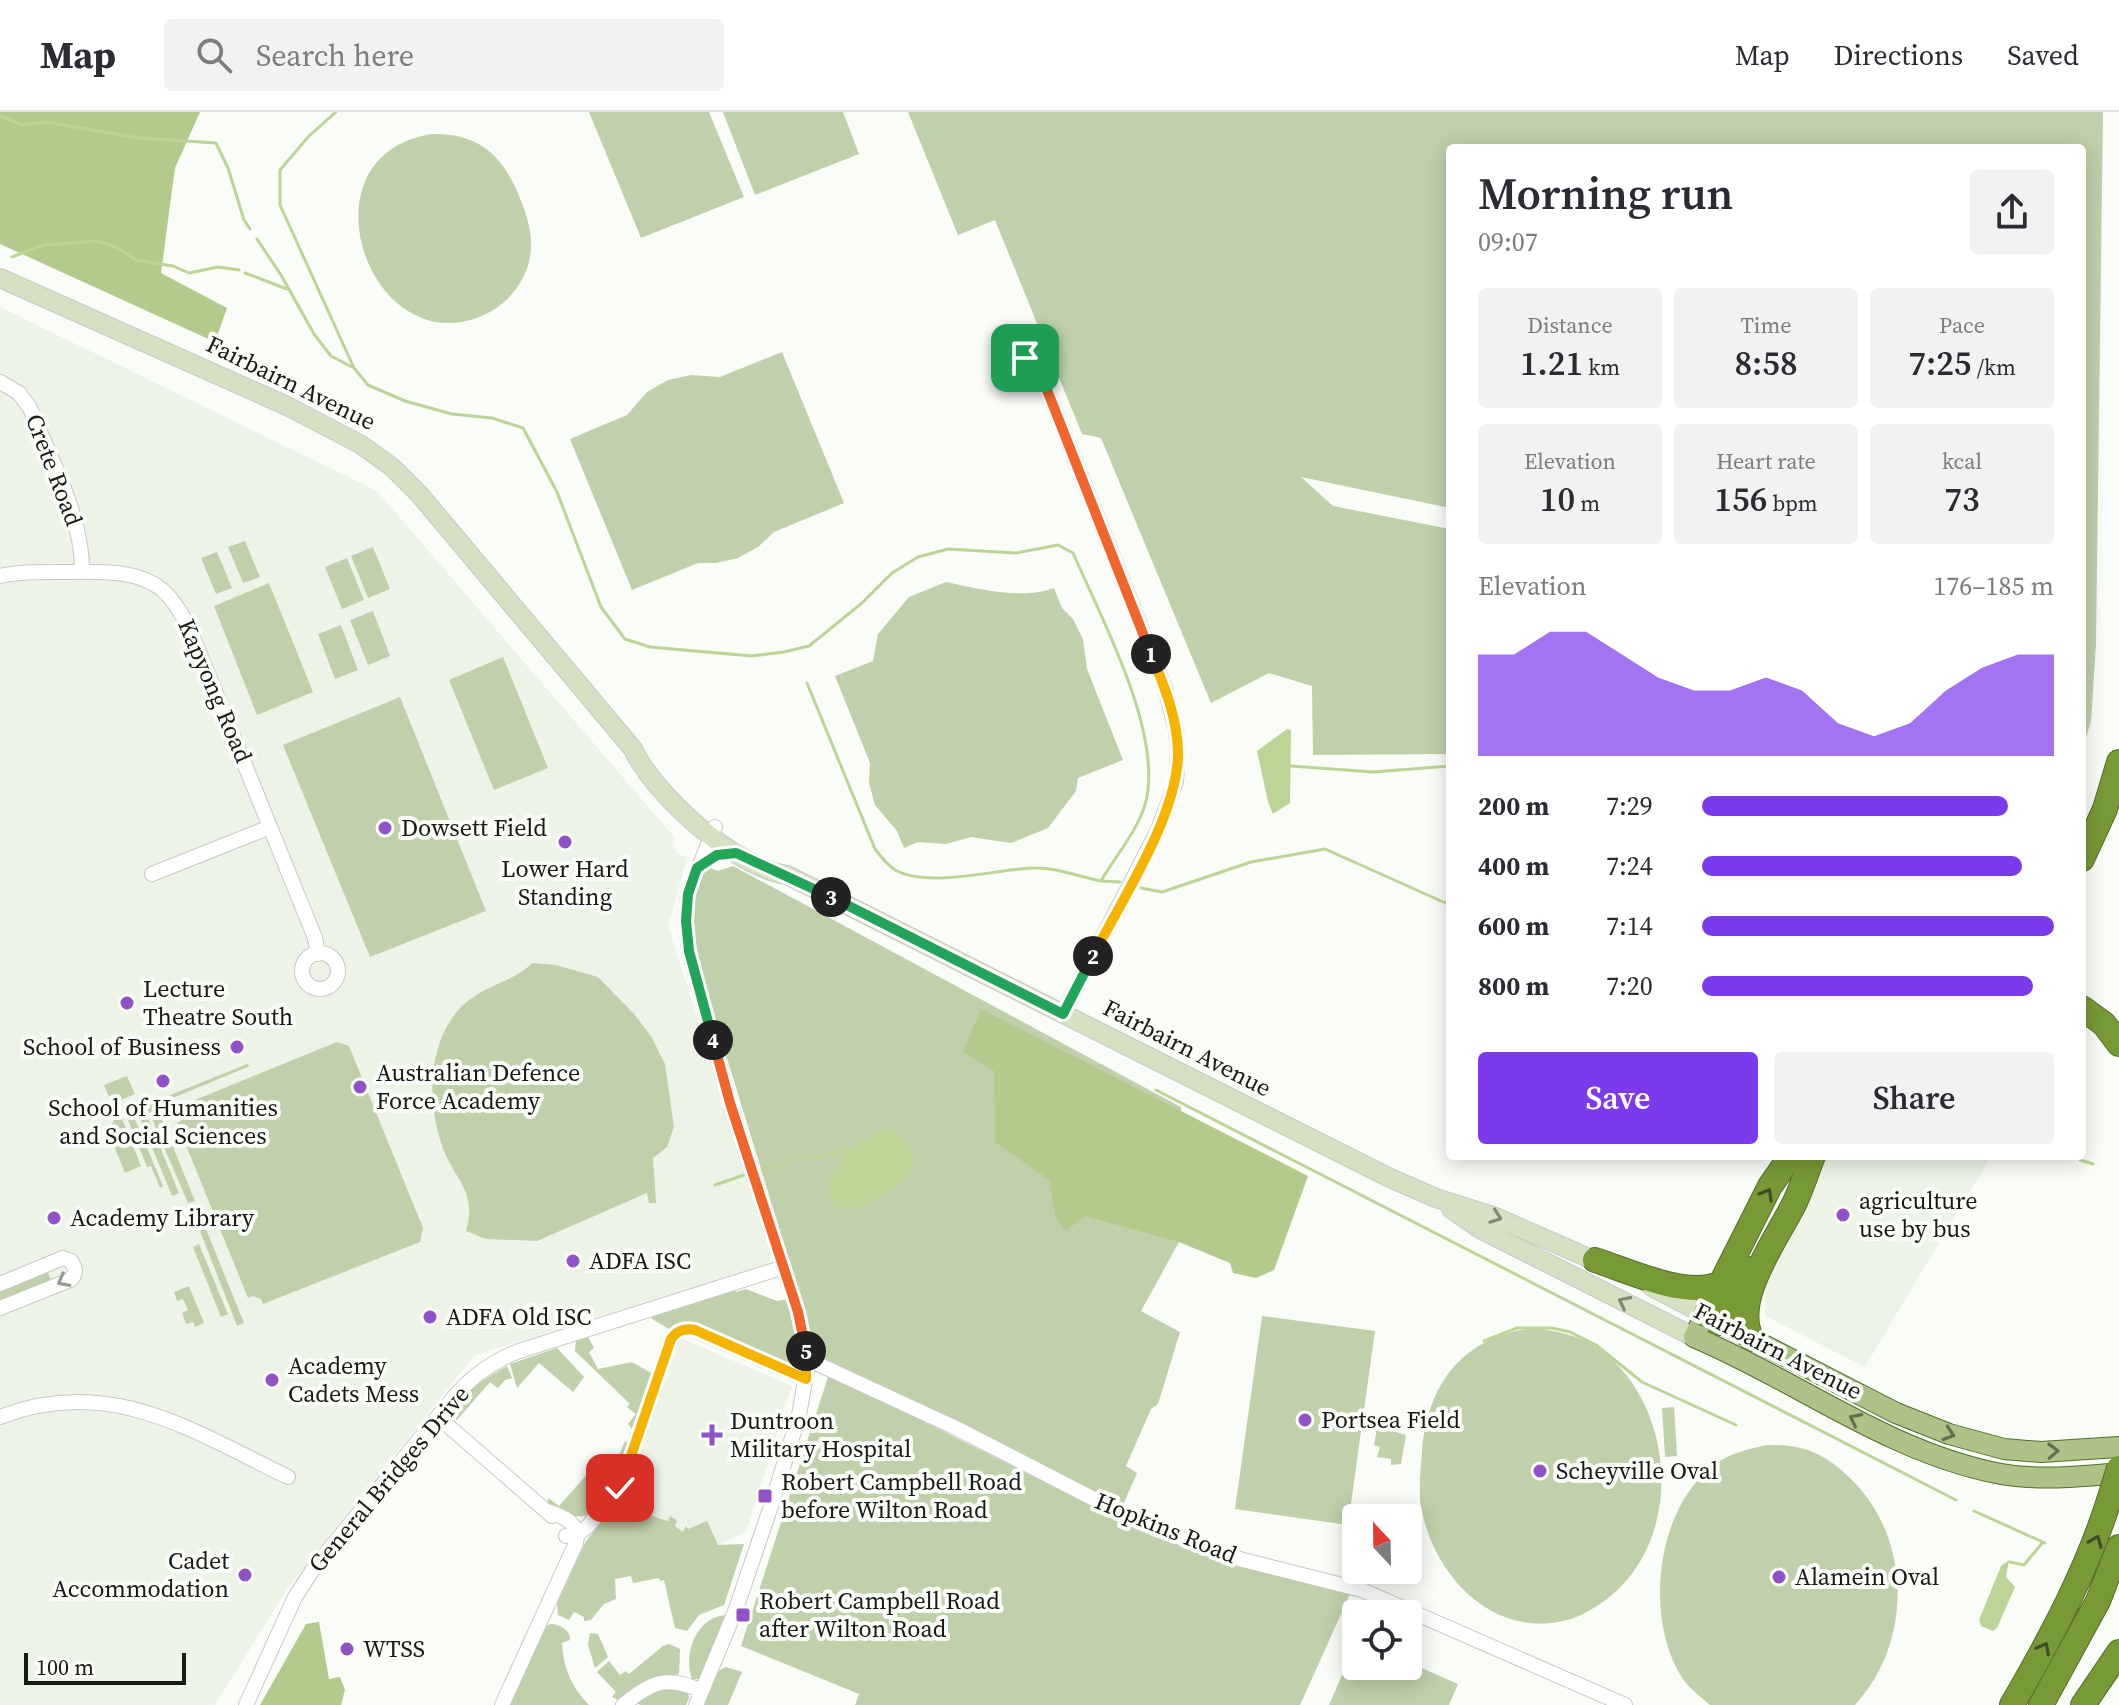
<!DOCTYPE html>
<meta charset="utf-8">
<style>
body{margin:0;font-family:"Source Serif 4",serif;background:#f2f2f3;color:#2b2b33;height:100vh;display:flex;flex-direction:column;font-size:30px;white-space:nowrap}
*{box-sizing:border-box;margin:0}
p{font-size:26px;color:#7c7c81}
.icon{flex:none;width:44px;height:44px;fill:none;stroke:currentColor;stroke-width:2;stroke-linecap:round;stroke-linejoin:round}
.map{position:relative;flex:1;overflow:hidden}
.sheet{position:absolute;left:1446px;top:32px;width:640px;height:1016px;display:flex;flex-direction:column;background:#fff;border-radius:8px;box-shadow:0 4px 20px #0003}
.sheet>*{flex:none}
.needle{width:52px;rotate:338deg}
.buttons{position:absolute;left:1342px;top:1392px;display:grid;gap:16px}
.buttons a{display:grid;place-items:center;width:80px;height:80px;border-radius:8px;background:#fff;box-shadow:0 4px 20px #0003;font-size:40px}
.scale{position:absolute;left:24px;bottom:20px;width:162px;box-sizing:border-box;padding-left:8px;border:4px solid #191a18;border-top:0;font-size:22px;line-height:28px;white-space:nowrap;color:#191a18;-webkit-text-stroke:6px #fafcf8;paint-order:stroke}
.pin{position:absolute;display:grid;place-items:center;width:68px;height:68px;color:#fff;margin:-34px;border-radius:16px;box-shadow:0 4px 12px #0006}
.km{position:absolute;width:40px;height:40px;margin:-20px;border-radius:50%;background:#222;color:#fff;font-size:22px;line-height:40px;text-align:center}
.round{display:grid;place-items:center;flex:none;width:84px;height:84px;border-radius:8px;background:#f2f2f3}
.head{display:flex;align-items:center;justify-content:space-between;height:136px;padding:0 32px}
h1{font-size:44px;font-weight:600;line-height:60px}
.metrics{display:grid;grid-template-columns:repeat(3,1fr);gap:12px;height:136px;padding:8px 32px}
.metrics div{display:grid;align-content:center;border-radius:8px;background:#f2f2f3;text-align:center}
.metrics b{font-size:34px;font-weight:600}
.metrics small{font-size:22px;font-weight:400}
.metrics p{font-size:22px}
.chart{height:224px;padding:16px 32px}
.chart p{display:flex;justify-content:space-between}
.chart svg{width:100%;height:144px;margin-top:8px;fill:#7c3aed;opacity:.7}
.button{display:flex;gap:16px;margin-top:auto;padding:16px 32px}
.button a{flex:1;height:92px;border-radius:8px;background:#7c3aed;color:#fff;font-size:32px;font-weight:600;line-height:92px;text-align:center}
.button a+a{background:#f2f2f3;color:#2b2b33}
ul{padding:0 32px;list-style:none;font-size:26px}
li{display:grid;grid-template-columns:128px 96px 1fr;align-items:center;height:60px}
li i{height:20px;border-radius:10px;background:#7c3aed}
header{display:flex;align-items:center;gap:48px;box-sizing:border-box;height:112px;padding:0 40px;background:#fff;border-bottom:2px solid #e1e1e2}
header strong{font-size:38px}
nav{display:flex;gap:44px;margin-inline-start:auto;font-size:28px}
.search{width:560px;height:72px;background:#f2f2f3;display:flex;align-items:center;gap:20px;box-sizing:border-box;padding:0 28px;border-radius:8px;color:#7c7c81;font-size:30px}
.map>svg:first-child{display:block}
</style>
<header>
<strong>Map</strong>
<div class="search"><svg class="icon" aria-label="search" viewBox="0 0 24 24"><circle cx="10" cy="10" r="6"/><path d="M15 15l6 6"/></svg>Search here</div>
<nav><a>Map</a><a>Directions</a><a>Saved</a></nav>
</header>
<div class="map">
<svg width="2119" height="1593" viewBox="0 0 2119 1593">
<rect width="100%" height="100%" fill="#fafcf8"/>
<!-- built -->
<path fill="#eef3e8" d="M0,195L377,379L675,726L673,731L677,741L687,746L668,814L771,1136L770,1149L764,1154L475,1243L287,1477L215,1593H0Z
M1828,1044H1991L1865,1255L1765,1204V1172Z
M681,1226L792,1274L746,1420L718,1433L679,1419L675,1414V1409L670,1404L668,1409L661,1407L617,1391L630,1370Z"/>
<!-- green -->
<path fill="#c0d0aa" d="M589,0H709L744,85L641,126Z
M723,0H843L859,42L755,83Z
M908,0H2103L2096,532L2091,609L2082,638V36H1450V396L1301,365L1333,394L1450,417V642L1313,643L1312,574L1269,561L1211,591L1101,326L1082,322L995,108L958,123Z
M432,22C484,21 506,48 523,94C531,116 535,136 526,159C517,182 498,199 474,207C365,242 300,42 432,22Z
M782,240L844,391L774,420L758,435L738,446L716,451H698L632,478L570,327L627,303L647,280L668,268L691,263L720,265Z
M245,429L260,465L243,471L228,435Z
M373,435L390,477L368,486L351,444Z
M217,440L232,476L216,482L201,446Z
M347,446L364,488L342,497L325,455Z
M946,470C979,477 1023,488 1054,476L1062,496L1073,507L1083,527L1087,557L1123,648L1078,666L1076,679L1048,716L1011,731L971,725L946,732L918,730L904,736L897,719L875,693L869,671L870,651L835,564L873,549L878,522L909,485Z
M269,471L313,580L257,603L214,494Z
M373,499L390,544L368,553L350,508Z
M341,513L358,558L335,567L318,522Z
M503,545L548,656L494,678L449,568Z
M400,585L486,799L370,845L283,633Z
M733,754L1181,995L1188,1072L1179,1130L1141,1199L1180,1220L1158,1292L1151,1297L1126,1354L1137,1361L1123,1393L820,1244L812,1234L804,1197L692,832C693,805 689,777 707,755L718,759Z
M532,851L556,853L598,865L634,902L651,924L665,952L674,1015L667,1035L653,1046L656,1091H649L647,1081L537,1129L486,1127L466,1119C477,1081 457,1070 444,1039C427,994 426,935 459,897C481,873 515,870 532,851Z
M337,930L349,934L423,1116L420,1130L263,1192L261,1187L253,1184L248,1186L177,1011L182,1008L184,999L180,994Z
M247,952L250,954L156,993L195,1089L188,1091L146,993Z
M127,964L135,982L112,992L104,973Z
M144,996L179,1081L172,1084L137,999Z
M132,1000L163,1074L160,1076L151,1054L147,1055L126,1003Z
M121,1004L141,1054L125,1061L109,1022L114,1020L111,1012L114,1010L113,1007Z
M206,1117L244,1211L237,1214L200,1119Z
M199,1132L228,1202L221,1205L193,1135Z
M46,1156L52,1171L0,1193V1175Z
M189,1174L204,1211L195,1215L193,1210L186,1212L182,1201L188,1198L183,1187L177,1189L174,1180Z
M733,1176L736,1180L746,1177L777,1189L788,1187L797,1220L800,1247L796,1251L790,1252L697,1212L682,1211L669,1217L652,1207L651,1203Z
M1262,1204L1375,1219L1348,1413L1235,1397Z
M1532,1216C1557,1219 1580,1223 1601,1238C1677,1296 1684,1428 1607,1487C1592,1498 1577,1507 1558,1510C1485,1523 1428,1455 1420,1387C1419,1371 1421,1355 1422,1339C1428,1271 1462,1226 1532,1216Z
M588,1225L594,1236L589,1240L598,1257L632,1250L653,1262L633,1318L628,1312L636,1302L627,1295L630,1292L575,1239L576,1229Z
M557,1236L584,1265L573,1280L539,1251L517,1276L510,1252Z
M507,1254L512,1266L505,1268L498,1276L490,1270L457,1308L454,1305C457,1282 489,1264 507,1254Z
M829,1262L1152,1424L1241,1454L1351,1480L1300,1593H855L859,1582L741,1534Z
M1674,1295L1677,1344L1665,1345L1662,1296Z
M1379,1305H1391L1389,1318L1406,1323L1401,1352L1391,1353V1347L1377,1345L1380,1335L1374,1333Z
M625,1329L629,1333L617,1367L599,1392L595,1382L600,1370L605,1369V1364L594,1359L602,1357L612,1360Z
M1767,1333C1806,1332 1827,1343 1854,1370C1912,1430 1912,1531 1855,1593H1710C1701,1585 1690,1577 1683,1567C1643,1507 1656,1395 1715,1352C1730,1341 1749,1337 1767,1333Z
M589,1360L597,1368L591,1381L597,1395C583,1413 565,1402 548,1392V1386L559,1394Z
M617,1391L661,1407L668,1409L670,1404L677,1408L675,1414L683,1420L686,1414L688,1417L707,1409L718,1433L744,1432L724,1493L699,1503L687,1519L675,1516L664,1468L660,1469L659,1466L633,1471L631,1464L615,1467L616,1487L604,1492L591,1508L584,1509V1505L574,1500L569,1508L558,1503L557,1491L586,1429L605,1405L612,1401Z
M725,1503L700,1567H692C683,1542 696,1506 725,1503Z
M550,1512C559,1512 571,1518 570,1528L562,1531C563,1556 572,1576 589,1593H508L544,1515Z
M590,1521L598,1522L608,1545L595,1556L588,1533Z
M1356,1531V1554H1408V1550L1458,1572L1449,1593H1329Z
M669,1532L680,1537L679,1562L651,1566L618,1588L612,1585L616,1580L597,1560L609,1549L620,1563L626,1559L629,1562L663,1534Z
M726,1555L742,1560L728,1593H702L716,1560Z
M664,1574L688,1580L689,1586L686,1593H641L633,1590Z"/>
<!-- forest -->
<path fill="#b2cb8d" d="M0,0H200L175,56L161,161L227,196L215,230L0,132Z
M981,897L1308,1064L1274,1158L1256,1166L1233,1161L1230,1151L1179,1130L1085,1104L1066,1119L1056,1106L1049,1068L995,1030L994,959L963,940Z
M319,1510L329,1567L340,1565L345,1578L341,1593H260L306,1512Z"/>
<!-- water -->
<path fill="#bcd597" d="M1287,617L1291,618L1290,691L1273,702L1268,690L1257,639Z
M886,1017C906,1021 922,1045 908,1064C904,1070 868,1092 861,1095C854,1098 845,1097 837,1096C822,1076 831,1062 844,1045L842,1042L792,1049C810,1040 831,1042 850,1035C863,1031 872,1021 886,1017Z
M2009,1448L2006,1465L2015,1475L1997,1516L1993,1519L1981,1514L1979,1508L2001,1454Z"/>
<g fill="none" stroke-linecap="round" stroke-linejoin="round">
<!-- stream -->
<path stroke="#bcd597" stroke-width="3" d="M336,0L309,24L280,58V93L354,256L368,273L405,289L452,302L492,306L523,316L557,380L601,495L625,527L650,535L752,544L784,540L809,534L862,491L892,461L918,445L948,437L1016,441L1058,433L1073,441C1101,505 1156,608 1148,678C1145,711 1117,741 1101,769C1080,765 1055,755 1033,756C997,757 931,776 897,759C888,754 881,745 875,737L807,571
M0,4L22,13L46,10L139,26L216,31L228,56L244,108L250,117
M257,127L281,163L314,222L331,244L354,256
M12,145L44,133L97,129L116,135L136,148L173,154L189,161L218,155L239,158
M245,161L287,177
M1291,654L1373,660L1450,654
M1101,769L1120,770
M1141,776L1162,780L1251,750L1325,737L1450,793
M1156,978L1956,1388
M2077,1044L2080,1048L2093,1052
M762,1058L792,1049
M715,1073L744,1063
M1484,1229L1517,1216H1552L1570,1220L1596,1233L1642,1270L1736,1313
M1974,1399L2045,1431
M2010,1450L2024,1453L2043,1430"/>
<defs>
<path id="street" d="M1005,240L1036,250L1165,576L1176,618L1178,639L1176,670L1157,720L1063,902
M0,270L19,281L30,296C50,346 83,405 82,460
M0,464C24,459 49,460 74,460C162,458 172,474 204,552L315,826L318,842
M152,762L270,715
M302 859a18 18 0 1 1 36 0a18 18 0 1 1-36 0Z
M0,1172L63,1146L71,1149C76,1156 77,1163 70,1168L0,1196
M807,1247L956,1316L1123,1402L1205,1436L1243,1448L1362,1478L1625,1593
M0,1305C109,1262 193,1319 288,1365
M438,1305L552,1404
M566,1424L582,1419L589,1413L621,1373L671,1227C678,1217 686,1215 697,1219L806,1267
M246,1593L295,1485L314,1456L453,1286C471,1265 493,1249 519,1239L784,1155
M502,1593L576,1431C580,1411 565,1405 547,1399
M623,1593C653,1569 667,1563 702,1579
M696,1593L736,1497L773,1388L799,1303L807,1258L801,1209L730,991L689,839L686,809L688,782L715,715"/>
<path id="secondary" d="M0,166L287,294L360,332L392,355L420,383L633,637C654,683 736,756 787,763L1390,1066L1436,1086L1493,1104L1607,1154
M1451,1097L1480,1117L1694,1225
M1652,1175L1705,1203"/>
<path id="primary" d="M2119,1335L2041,1340L2004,1337L1949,1322L1896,1301L1705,1203L1694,1225C1796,1268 1887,1339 1996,1361C2036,1369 2079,1365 2119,1361"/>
<path id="highway" d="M2082,747L2105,697L2119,650
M2082,896L2104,912L2119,932
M1595,1148C1629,1159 1685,1186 1719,1172
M1705,1203L1770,1074L1791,1044
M1719,1211L1747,1157
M1752,1227C1730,1189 1778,1125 1795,1090C1802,1075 1807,1059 1813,1044
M2012,1593C2052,1524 2089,1455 2112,1379
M2041,1593L2098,1489L2119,1435
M2083,1593L2119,1540"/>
</defs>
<!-- street casing -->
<use href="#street" stroke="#c7c9c5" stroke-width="16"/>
<!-- secondary casing -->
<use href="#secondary" stroke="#c7c9c5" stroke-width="20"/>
<!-- primary casing -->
<use href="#primary" stroke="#566d2c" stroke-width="22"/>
<!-- highway casing -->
<use href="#highway" stroke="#566d2c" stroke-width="26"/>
<!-- street -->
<use href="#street" stroke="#fff" stroke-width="14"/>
<!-- secondary -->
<use href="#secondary" stroke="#d6e0c3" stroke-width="18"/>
<!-- primary -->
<use href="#primary" stroke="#adc286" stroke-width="20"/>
<!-- highway -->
<use href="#highway" stroke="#779936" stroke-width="24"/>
<defs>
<path id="highway-bridge" d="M2112,1379L2119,1356"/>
</defs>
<!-- highway-bridge casing -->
<use href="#highway-bridge" stroke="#566d2c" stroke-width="26" stroke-linecap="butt"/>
<!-- highway-bridge -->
<use href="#highway-bridge" stroke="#779936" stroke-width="24"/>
</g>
<!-- one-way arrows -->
<defs><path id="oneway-chevron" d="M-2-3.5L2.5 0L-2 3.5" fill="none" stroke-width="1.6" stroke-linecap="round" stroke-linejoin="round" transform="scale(2)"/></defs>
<g stroke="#3f4d24">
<use href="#oneway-chevron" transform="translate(1767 1082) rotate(-60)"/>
<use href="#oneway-chevron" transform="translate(2096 1429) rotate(-68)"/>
<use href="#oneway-chevron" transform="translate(2044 1536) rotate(-62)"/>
</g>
<g stroke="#818776">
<use href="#oneway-chevron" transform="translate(1496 1105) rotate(20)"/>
<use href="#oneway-chevron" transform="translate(1624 1190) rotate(-153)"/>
</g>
<use stroke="#989897" href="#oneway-chevron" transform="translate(63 1169) rotate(152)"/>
<g stroke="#636e4f">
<use href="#oneway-chevron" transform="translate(1855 1307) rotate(-153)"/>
<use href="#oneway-chevron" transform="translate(1949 1322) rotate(18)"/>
<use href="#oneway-chevron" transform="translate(2053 1339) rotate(-2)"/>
</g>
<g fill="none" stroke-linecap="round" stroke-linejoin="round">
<defs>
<path id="split-1" d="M1025,246L1036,250L1151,542"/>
<path id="split-2" d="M1093,844C1122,787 1177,705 1178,642C1178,607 1164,573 1151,542"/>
<path id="split-3" d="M831,785L1063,902L1093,844"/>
<path id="split-4" d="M713,928L689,839L686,809L688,782L697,756L717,743L736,741L831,785"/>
<path id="split-5" d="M713,928L730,991L798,1200L806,1239"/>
<path id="split-6" d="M620,1376L671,1227C677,1218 685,1216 695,1218L806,1267V1239"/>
</defs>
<!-- split-1 casing -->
<use href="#split-1" stroke="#fff" stroke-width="16"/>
<!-- split-2 casing -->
<use href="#split-2" stroke="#fff" stroke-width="16"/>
<!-- split-3 casing -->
<use href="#split-3" stroke="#fff" stroke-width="16"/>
<!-- split-4 casing -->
<use href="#split-4" stroke="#fff" stroke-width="16"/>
<!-- split-5 casing -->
<use href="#split-5" stroke="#fff" stroke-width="16"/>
<!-- split-6 casing -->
<use href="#split-6" stroke="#fff" stroke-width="16"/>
<!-- split-1 -->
<use href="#split-1" stroke="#f0652b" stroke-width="10"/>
<!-- split-2 -->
<use href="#split-2" stroke="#f5b400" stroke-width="10"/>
<!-- split-3 -->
<use href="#split-3" stroke="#22a559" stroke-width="10"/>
<!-- split-4 -->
<use href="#split-4" stroke="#22a559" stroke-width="10"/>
<!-- split-5 -->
<use href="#split-5" stroke="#f0652b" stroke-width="10"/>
<!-- split-6 -->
<use href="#split-6" stroke="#f5b400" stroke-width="10"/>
</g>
<!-- markers -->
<g fill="#9152c8" stroke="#fafcf8" stroke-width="3">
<circle cx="385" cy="716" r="8"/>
<circle cx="565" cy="730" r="8"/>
<circle cx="127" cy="891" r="8"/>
<circle cx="237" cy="935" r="8"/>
<circle cx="163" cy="969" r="8"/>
<circle cx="360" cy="975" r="8"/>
<circle cx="1843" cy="1103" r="8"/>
<circle cx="54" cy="1106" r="8"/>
<circle cx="573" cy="1149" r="8"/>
<circle cx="430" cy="1205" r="8"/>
<circle cx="272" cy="1268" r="8"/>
<circle cx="1305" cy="1308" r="8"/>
<path d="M708 1311h8v8h8v8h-8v8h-8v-8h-8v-8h8z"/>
<circle cx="1540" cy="1359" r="8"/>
<rect x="757" y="1376" width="16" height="16" rx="4"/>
<circle cx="245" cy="1463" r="8"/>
<circle cx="1779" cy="1465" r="8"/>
<rect x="735" y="1495" width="16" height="16" rx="4"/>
<circle cx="347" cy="1537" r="8"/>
</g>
<g text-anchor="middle" stroke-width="8" stroke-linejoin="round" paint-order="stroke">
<!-- street labels -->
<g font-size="24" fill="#191a18" stroke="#fafcf8">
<text transform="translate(291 271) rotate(26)" y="8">Fairbairn Avenue</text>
<text transform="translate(54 358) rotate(69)" y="8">Crete Road</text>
<text transform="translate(215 579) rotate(67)" y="8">Kapyong Road</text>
<text transform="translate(1187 936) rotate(27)" y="8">Fairbairn Avenue</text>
<text transform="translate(1778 1239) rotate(27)" y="8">Fairbairn Avenue</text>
<text transform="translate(389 1367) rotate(-50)" y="8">General Bridges Drive</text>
<text transform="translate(1166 1416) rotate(22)" y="8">Hopkins Road</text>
</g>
<!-- poi labels -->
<g font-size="24" fill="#191a18" stroke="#fafcf8" text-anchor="start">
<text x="401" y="724">Dowsett Field</text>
<text x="565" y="765" text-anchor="middle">Lower Hard<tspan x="565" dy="28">Standing</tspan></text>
<text x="143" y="885">Lecture<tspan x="143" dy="28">Theatre South</tspan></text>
<text x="221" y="943" text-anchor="end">School of Business</text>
<text x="376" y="969">Australian Defence<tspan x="376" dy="28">Force Academy</tspan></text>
<text x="163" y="1004" text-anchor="middle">School of Humanities<tspan x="163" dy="28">and Social Sciences</tspan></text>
<text x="1859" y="1097">agriculture<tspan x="1859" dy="28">use by bus</tspan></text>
<text x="70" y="1114">Academy Library</text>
<text x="589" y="1157">ADFA ISC</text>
<text x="446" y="1213">ADFA Old ISC</text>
<text x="288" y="1262">Academy<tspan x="288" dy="28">Cadets Mess</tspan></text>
<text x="1321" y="1316">Portsea Field</text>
<text x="730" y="1317">Duntroon<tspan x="730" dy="28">Military Hospital</tspan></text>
<text x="1556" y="1367">Scheyville Oval</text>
<text x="781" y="1378">Robert Campbell Road<tspan x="781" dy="28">before Wilton Road</tspan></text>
<text x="229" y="1457" text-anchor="end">Cadet<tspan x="229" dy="28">Accommodation</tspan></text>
<text x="1795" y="1473">Alamein Oval</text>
<text x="759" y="1497">Robert Campbell Road<tspan x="759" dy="28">after Wilton Road</tspan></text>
<text x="363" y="1545">WTSS</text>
</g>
</g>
</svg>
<div class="buttons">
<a><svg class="needle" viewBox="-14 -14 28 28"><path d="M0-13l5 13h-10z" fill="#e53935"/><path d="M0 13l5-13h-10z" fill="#7c7c81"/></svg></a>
<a><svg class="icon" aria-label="locate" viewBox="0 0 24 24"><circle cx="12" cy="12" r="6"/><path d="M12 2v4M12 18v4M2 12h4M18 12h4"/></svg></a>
</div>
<div class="scale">100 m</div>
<div class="pin" style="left:1025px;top:246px;background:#1e9e55"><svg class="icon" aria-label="arrive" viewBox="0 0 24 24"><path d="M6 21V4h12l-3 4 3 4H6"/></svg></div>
<div class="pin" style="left:620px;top:1376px;background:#d93025"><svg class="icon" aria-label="check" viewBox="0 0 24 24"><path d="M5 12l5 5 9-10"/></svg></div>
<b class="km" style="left:1151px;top:542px">1</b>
<b class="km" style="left:1093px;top:844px">2</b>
<b class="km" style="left:831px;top:785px">3</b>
<b class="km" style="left:713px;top:928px">4</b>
<b class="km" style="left:806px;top:1239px">5</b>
<section class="sheet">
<div class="head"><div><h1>Morning run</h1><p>09:07</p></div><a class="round"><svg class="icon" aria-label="share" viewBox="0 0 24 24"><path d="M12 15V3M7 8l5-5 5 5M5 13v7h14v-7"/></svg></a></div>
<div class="metrics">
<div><p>Distance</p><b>1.21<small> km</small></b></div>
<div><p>Time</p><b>8:58</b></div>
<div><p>Pace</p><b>7:25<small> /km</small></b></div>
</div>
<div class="metrics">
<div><p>Elevation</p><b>10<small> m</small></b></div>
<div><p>Heart rate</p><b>156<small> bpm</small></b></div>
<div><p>kcal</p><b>73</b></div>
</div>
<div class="chart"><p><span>Elevation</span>176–185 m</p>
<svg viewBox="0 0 160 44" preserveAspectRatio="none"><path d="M0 44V13L10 13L20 6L30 6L40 13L50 20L60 24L70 24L80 20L90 24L100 34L110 38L120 34L130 24L140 17L150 13L160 13V44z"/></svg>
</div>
<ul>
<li><b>200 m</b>7:29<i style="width:87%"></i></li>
<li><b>400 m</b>7:24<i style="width:91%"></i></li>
<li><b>600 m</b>7:14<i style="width:100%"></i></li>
<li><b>800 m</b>7:20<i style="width:94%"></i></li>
</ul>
<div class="button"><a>Save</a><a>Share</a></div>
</section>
</div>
